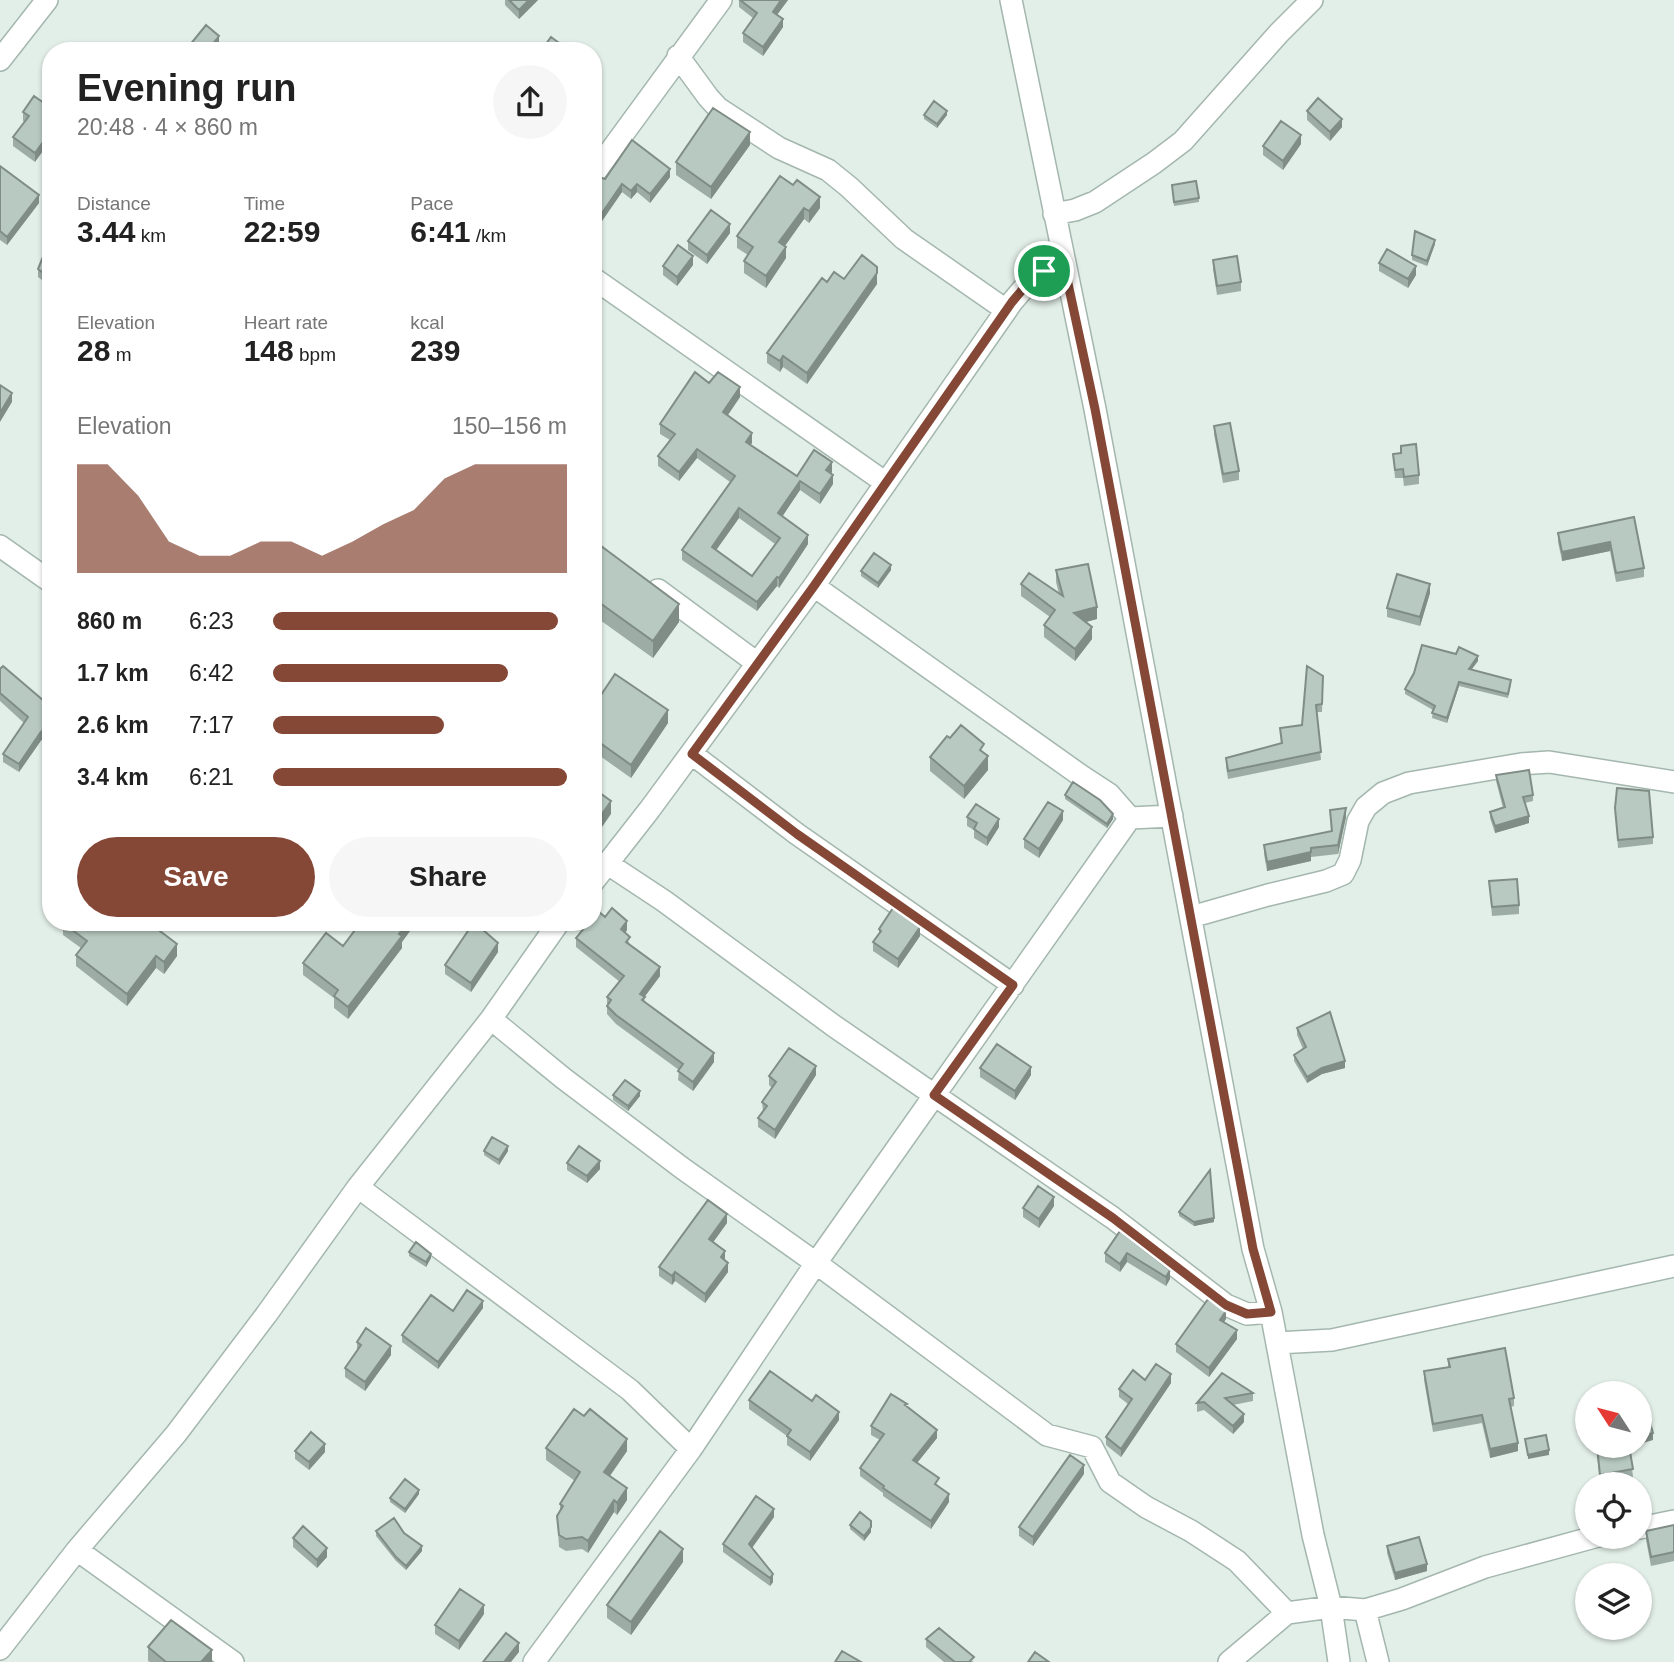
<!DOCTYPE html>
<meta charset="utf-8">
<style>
body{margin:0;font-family:Helvetica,sans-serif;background:#f6f6f6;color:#222;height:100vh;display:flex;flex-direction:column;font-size:26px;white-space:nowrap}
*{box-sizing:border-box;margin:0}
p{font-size:23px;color:#767676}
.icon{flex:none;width:38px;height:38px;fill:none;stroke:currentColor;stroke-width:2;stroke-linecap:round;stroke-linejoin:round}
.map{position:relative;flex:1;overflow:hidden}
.panel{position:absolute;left:42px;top:42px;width:560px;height:889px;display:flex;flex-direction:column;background:#fff;border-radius:28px;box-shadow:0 2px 5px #0004}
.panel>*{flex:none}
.needle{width:46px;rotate:306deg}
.tools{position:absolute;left:1575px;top:1381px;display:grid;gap:14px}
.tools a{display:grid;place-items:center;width:77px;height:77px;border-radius:50%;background:#fff;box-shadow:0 2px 5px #0004;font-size:35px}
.pin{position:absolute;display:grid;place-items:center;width:60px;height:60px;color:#fff;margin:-30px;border:4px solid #fff;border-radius:50%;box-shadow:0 2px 7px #0007}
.round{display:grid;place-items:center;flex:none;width:74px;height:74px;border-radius:37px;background:#f6f6f6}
.head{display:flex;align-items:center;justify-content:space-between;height:119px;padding:0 35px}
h1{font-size:38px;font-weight:600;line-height:52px}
.stats{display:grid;grid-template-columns:repeat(3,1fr);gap:10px;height:119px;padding:7px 35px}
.stats div{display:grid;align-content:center}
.stats b{font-size:30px;font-weight:600}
.stats small{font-size:19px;font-weight:400}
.stats p{font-size:19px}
.chart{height:196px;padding:14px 35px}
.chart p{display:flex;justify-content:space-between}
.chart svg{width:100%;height:126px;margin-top:7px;fill:#854836;opacity:.7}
.action{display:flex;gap:14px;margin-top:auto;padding:14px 35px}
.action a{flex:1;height:80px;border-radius:42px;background:#854836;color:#fff;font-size:28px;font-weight:600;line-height:80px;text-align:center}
.action a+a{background:#f6f6f6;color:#222}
ul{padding:0 35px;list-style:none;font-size:23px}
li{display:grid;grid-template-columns:112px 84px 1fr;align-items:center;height:52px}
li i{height:18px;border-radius:9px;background:#854836}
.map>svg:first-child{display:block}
</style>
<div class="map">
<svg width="1674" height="1662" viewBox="0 0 1674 1662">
<rect width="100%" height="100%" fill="#e2eee8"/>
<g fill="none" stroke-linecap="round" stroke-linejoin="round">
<defs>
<path id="minor" d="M1011,0L1095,409L1253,1249L1271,1312L1313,1535L1331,1607L1339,1662
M678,56L708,97L718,108L779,148L828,170L849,187L904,239L1006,310
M0,60L47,0
M593,175L721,0
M1054,214L1075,210L1095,202L1154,163L1183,141L1279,33L1312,0
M593,278L886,483
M0,546L51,582
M814,586L1080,775L1109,794L1130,818L1172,816
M658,590L757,663
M692,754L797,834L1013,985
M608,864L664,901L834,1026L1113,1218L1226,1305L1247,1314L1271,1312
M593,882L650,809L814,586L1012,302L1034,276L1064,265
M1191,917L1268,895L1326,881L1343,874L1350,860L1358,821L1366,807L1383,793L1409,783L1521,764L1549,762L1674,782
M491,1019L563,1078L682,1168L816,1263L1047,1435L1092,1447L1110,1482L1146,1507L1191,1531L1237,1561L1287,1613L1331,1607L1365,1610L1402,1599L1485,1567L1598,1536
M358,1187L630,1390L691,1449
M1277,1343L1332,1340L1674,1266
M1640,1528L1674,1521
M77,1550L233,1662
M1365,1610L1378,1662
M0,1649L77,1550L176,1434L266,1315L358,1187L491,1019L559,922
M534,1662L691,1449L816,1263L1130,818
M1229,1662L1287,1613"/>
</defs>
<!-- minor casing -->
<use href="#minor" stroke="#a4b7af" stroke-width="24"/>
<!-- minor -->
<use href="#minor" stroke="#fff" stroke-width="21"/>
</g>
<!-- wall -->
<path fill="#9dada6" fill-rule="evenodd" d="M505,0H538L519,19L505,5Z
M739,0H788L777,15L783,27L763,56L743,42V33L753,18L739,7Z
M51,108L35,162L13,146V137L25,122L23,121V112Z
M1307,111L1342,127L1330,141L1307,120Z
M924,115H947L937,128L924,119Z
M1301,144L1283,170L1263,155V146Z
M750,145L711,199L676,175V162Z
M0,166L39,203L7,245L0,240Z
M780,176L820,208L809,223L804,219L785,246L786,258L766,288L744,273V261L748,255L737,248V236Z
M670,177L650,203L637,192L631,199L622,192L593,234V191L605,179Z
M1172,185L1199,198V202L1174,206Z
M730,233L707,264L688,250V241Z
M51,237V297L49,296V288L51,287L38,277V269Z
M1435,244L1427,266L1412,260V255Z
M1213,260L1241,282V291L1217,295L1213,269Z
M1379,263L1416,275L1408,288L1379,271Z
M693,265L677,286L663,275V266Z
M844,279L877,284L807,384L783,367L780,372L767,363V353L827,282Z
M709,383L740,397L728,415L752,443L750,445L797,476L832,472L831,473L833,484L820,504L800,490L782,516L808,544L779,588L777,586L757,611L682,560V550L730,482L697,458L679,481L658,466V456L670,440L660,434V424ZM739,518L775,544L752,576L716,550Z
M1214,426L1239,471V480L1223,483L1214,434Z
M1401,446L1419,475V484L1404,486L1403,478H1395L1393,454L1401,453Z
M1634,517L1644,568V577L1616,582L1610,551L1562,561L1558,542V533Z
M593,540L679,622L653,658L593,615Z
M891,570L878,588L861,576V571Z
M1056,570L1097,619L1086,622L1092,639L1075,661L1044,637V625L1050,617L1021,596V584L1059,594L1056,582Z
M1430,593L1420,626L1387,617V608Z
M1478,661L1471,669L1511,684L1508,698L1459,686L1447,723L1432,718L1433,710L1405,694V689Z
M3,666L40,742L19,772L3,762V754L24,723L0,701V669Z
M1323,676L1322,712H1317L1321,760L1228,779L1226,766V758L1281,744L1280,728L1302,725Z
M593,707L668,723L631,778L600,756L593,767Z
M950,738L984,753L988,770L964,799L930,771V757Z
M1496,775L1533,795V801L1525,803L1529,823L1495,833L1490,818V812L1503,808L1496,781Z
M1065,795L1113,819L1107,828L1065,799Z
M1615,808L1653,837V844L1618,848Z
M1330,810L1346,817L1338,854L1311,857V861L1267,871L1264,854V845L1331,831Z
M967,817L999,827L987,846L974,838V830L967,826Z
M1063,820L1039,858L1024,848V839Z
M1489,881L1519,905V914L1492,916Z
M605,917L627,930L625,933L630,945L660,976L644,997L645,1002L714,1062L693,1091L678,1080L679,1070L616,1024L607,1014V997L620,982L576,947V938Z
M415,922V924L402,942V948L348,1019L334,1008V998L303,975V963L343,946Z
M63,923L177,956L164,974L156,968L127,1006L76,966V955L81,948L63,935Z
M879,929L920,936L898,968L873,951V942L879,934Z
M498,952L471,992L445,974V965Z
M1297,1028L1345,1068L1322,1074L1307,1083L1294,1061V1055L1303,1049L1297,1035Z
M980,1068L1031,1075L1015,1100L980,1077Z
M816,1075L775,1139L758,1127V1118L763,1111L762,1102L772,1088L769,1085V1076Z
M613,1095L640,1096L628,1111L613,1100Z
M484,1151H508L499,1165L484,1155Z
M567,1163L600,1169L587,1183L567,1170Z
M1054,1206L1039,1228L1023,1217V1208Z
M1179,1212L1214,1222L1194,1226L1179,1216Z
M727,1223L713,1242L725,1260L728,1272L705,1303L675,1281L672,1285L659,1276V1267Z
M1120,1231L1170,1279L1166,1286L1127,1262L1120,1272L1105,1262V1253Z
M409,1252L431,1258L426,1267L409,1256Z
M483,1308L438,1369L402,1342V1335L453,1311Z
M1226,1319L1224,1322L1237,1339L1209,1377L1176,1352V1344Z
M357,1342L391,1355L365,1391L345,1377V1368L357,1351Z
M1448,1359L1514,1398V1406L1510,1407L1518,1451L1490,1458L1482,1423L1433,1432L1424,1380V1371L1448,1367Z
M1145,1380L1171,1383L1121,1457L1106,1445V1437L1128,1404L1119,1397V1389Z
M1253,1393V1401L1233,1405L1244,1422L1233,1434L1204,1410L1197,1412V1403Z
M749,1400L839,1420L810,1461L787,1445V1436L749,1409Z
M907,1406L937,1438L917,1463L939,1487L949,1502L931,1529L883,1496V1493L860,1476V1468L880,1440L871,1435V1426Z
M1596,1446H1634L1630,1447L1633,1477L1600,1482Z
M546,1448L627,1451L610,1476L627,1500L617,1515L614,1512L588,1553L582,1549L566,1551L559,1547L557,1516L560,1511V1504L575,1481L546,1460Z
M295,1451L325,1452L309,1470L295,1459Z
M1084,1474L1033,1546L1019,1536V1527Z
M419,1494L405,1513L390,1502V1498Z
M774,1517L752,1548L773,1582L770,1586L723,1552V1544Z
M850,1525L871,1532L864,1541L850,1529Z
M1674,1525V1561L1651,1566L1646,1540V1531Z
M376,1531L404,1533L422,1551L406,1570L396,1561L376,1536Z
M293,1538L327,1557L317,1568L293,1547Z
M1387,1546L1427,1571L1395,1580L1387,1553Z
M683,1562L631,1635L607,1618V1605Z
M484,1614L459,1650L435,1634V1625Z
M926,1639L974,1662H944L926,1647Z
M148,1647L212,1662H150L148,1661Z"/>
<!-- shaded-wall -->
<path fill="#808d87" d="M529,0H538L519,19V10Z
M781,0H788L773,20V12Z
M783,19V27L763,56V47Z
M219,36V44L214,51H207Z
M947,111V115L937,128V124Z
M1342,119V127L1330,141V132Z
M51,131V140L35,162V153Z
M750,132V145L711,199V187Z
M601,134V142L593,151V142Z
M1301,135V144L1283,170V161Z
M670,169V177L650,203V194Z
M622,184V192L593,234V226Z
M637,184V192L631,199V191Z
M39,195V203L7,245V237Z
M820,197V208L809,223V211Z
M804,208V219L779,254V242Z
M730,224V233L707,264V255Z
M1435,240V244L1427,266V261Z
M786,247V258L766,288V276Z
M693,256V265L677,286V277Z
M1416,266V275L1408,288V279Z
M877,273V284L807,384V373Z
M783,356V367L780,372V361Z
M740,387V397L723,422V412Z
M12,393V402L0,422V413Z
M752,433V443L746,452V442Z
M697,449V458L679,481V472Z
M832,462V472L826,480V470Z
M833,475V484L820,504V494Z
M800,481V490L778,523V513Z
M739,508V518L712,556V547Z
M808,535V544L779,588V578Z
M1610,542V551L1562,561V552Z
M891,565V570L878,588V583Z
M777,577V586L757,611V602Z
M1430,584V593L1420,626V617Z
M679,604V622L653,658V641Z
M1097,607V619L1074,625V613Z
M1092,627V639L1075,661V649Z
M1478,656V661L1469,673V669Z
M1459,682V686L1447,723V718Z
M668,710V723L631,778V765Z
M51,721V729L40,742L19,772V764L40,733Z
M600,743V756L593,767V753Z
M988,756V770L964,799V786Z
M611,801V814L593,840V827Z
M1346,808V817L1338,854V845Z
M1063,811V820L1039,858V849Z
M1113,814V819L1107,828V824Z
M1529,816V823L1495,833V826Z
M999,819V827L987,846V838Z
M1311,852V861L1267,871V862Z
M627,921V930L621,938V929Z
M407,922H415V924L402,942V948L348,1019V1007Z
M920,927V936L898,968V959Z
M498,943V952L471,992V983Z
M177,944V956L164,974V962Z
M156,956V968L127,1006V994Z
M660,967V976L640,1003V994Z
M714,1053V1062L693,1091V1082Z
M1345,1061V1068L1322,1074L1307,1083V1077L1322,1068Z
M816,1066V1075L775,1139V1130Z
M1031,1067V1075L1015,1100V1091Z
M640,1091V1096L628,1111V1106Z
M508,1146V1151L499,1165V1160Z
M600,1161V1169L587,1183V1176Z
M1054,1197V1206L1039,1228V1219Z
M727,1214V1223L709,1248V1239Z
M1214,1218V1222L1194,1226V1222Z
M725,1251V1260L721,1266V1257Z
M1127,1253V1262L1120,1272V1264Z
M431,1254V1258L426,1267V1262Z
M728,1263V1272L705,1303V1294Z
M1170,1270V1279L1166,1286V1277Z
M675,1272V1281L672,1285V1276Z
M483,1301V1308L438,1369V1362Z
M1226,1311V1319L1220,1328V1320Z
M1237,1330V1339L1209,1377V1368Z
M391,1346V1355L365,1391V1382Z
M1171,1374V1383L1121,1457V1449Z
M839,1412V1420L810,1461V1452Z
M1244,1414V1422L1233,1434V1426Z
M937,1430V1438L913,1468V1460Z
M1653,1433V1440L1640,1444V1436Z
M627,1439V1451L604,1484V1472Z
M1518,1443V1451L1490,1458V1449Z
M325,1444V1452L309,1470V1462Z
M1549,1450V1455L1528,1459V1455Z
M1084,1465V1474L1033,1546V1537Z
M627,1488V1500L617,1515V1503Z
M419,1490V1494L405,1513V1509Z
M949,1494V1502L931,1529V1521Z
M614,1500V1512L588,1553V1541Z
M774,1509V1517L749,1552V1544Z
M871,1527V1532L864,1541V1536Z
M422,1546V1551L406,1570V1566Z
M327,1548V1557L317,1568V1560Z
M683,1549V1562L631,1635V1622Z
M1427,1564V1571L1395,1580V1573Z
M773,1574V1582L770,1586V1578Z
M484,1605V1614L459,1650V1641Z
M519,1643V1652L511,1662H504Z
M212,1650V1662H201Z"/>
<!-- building -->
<path fill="#b7c9c1" stroke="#808d87" stroke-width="2" fill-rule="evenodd" d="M509,0H529L519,10Z
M740,0H781L773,12L783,19L763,47L743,33L757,13Z
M206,25L219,36L207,51H185Z
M551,37L570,51H541Z
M34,96L51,108V131L35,153L13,137L29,116L23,112Z
M1318,98L1342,119L1330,132L1307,111Z
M934,101L947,111L937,124L924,115Z
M713,108L750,132L711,187L676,162Z
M1281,121L1301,135L1283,161L1263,146Z
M593,127L601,134L593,142Z
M632,140L670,169L650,194L637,184L631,191L622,184L593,226V191L602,178L605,179Z
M0,166L39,195L7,237L0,231Z
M780,176L793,185L797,180L820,197L809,211L804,208L779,242L786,247L766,276L744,261L753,247L737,236Z
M1196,181L1199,198L1174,202L1172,185Z
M711,210L730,224L707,255L688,241Z
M1415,231L1435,240L1427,261L1412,255Z
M51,237V279L38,269Z
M678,245L693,256L677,277L663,266Z
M1387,249L1416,266L1408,279L1379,263Z
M862,255L877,267V273L807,373L783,356L780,361L767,353L822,278L827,282L834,272L844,279Z
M1237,256L1241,282L1217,286L1213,260Z
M695,372L709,383L718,372L740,387L723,412L752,433L746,442L797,476L814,450L832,462L826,470L833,475L820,494L800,481L778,513L808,535L779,578L777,577L757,602L682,550L735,476L697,449L679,472L658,456L675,434L660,424ZM739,508L780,538L752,576L712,547Z
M0,385L12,393L0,413Z
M1230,423L1239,471L1223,474L1214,426Z
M1416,444L1419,475L1404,477L1403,469L1395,470L1393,454L1401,453V446Z
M1634,517L1644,568L1616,573L1610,542L1562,552L1558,533Z
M593,540L679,604L653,641L593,598Z
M874,553L891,565L878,583L861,571Z
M1088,564L1097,607L1074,613L1092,627L1075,649L1044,625L1055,610L1021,584L1029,573L1063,596L1056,570Z
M1397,574L1430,584L1420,617L1387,608Z
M1422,645L1456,654L1459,647L1478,656L1469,669L1511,680L1508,694L1459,682L1447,718L1432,713L1435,706L1405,689L1414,673Z
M3,666L51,707V721L40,733L19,764L3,754L28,717L0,693V669Z
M1307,666L1323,676L1322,704L1316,705L1321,752L1228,771L1226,758L1282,743L1280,728L1302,725Z
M615,674L668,710L631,765L600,743L593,753V707Z
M961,725L984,744L980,750L988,756L964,786L930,757L947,736L950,738Z
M1529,770L1533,795L1523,797L1529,816L1495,826L1490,812L1505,807L1496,775Z
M1073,782L1100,800L1113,814L1107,824L1065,795Z
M593,788L611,801L593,827Z
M1617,788L1649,791L1653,837L1618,840L1615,808Z
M1048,802L1063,811L1039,849L1024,839Z
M976,804L999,819L987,838L974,829L977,823L967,817Z
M1346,808L1338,845L1311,848V852L1267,862L1264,845L1332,831L1330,810Z
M1517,879L1519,905L1492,907L1489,881Z
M612,908L627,921L621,929L630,937L626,942L660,967L640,994L645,997L642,1000L714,1053L693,1082L678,1071L683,1064L616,1015L607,1006L611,1000L607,997L624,976L576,938L589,922H593V917L598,911L605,917Z
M893,908L920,927L898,959L873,942L881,931L879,929Z
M64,922H148L177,944L164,962L156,956L127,994L76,955L87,941L63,923Z
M361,922H407L399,934L402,936L348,1007L334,996L338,990L303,963L326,933L343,946Z
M474,922L498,943L471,983L445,965Z
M1330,1012L1345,1061L1322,1068L1307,1077L1294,1055L1306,1047L1297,1028Z
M997,1044L1031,1067L1015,1091L980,1068Z
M789,1048L816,1066L775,1130L758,1118L767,1106L762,1102L776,1082L769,1076Z
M625,1080L640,1091L628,1106L613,1095Z
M492,1137L508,1146L499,1160L484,1151Z
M579,1146L600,1161L587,1176L567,1163Z
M1210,1170L1214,1218L1194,1222L1179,1212Z
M1038,1186L1054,1197L1039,1219L1023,1208Z
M708,1200L727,1214L709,1239L725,1251L721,1257L728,1263L705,1294L675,1272L672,1276L659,1267Z
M1120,1231L1170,1270L1166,1277L1127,1253L1120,1264L1105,1253Z
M416,1242L431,1254L426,1262L409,1252Z
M467,1290L483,1301L438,1362L402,1335L431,1295L453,1311Z
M1208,1299L1226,1311L1220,1320L1237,1330L1209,1368L1176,1344Z
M366,1328L391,1346L365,1382L345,1368L361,1345L357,1342Z
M1505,1348L1514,1398L1509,1399L1518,1443L1490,1449L1482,1415L1433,1424L1424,1371L1450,1367L1448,1359Z
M1156,1364L1171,1374L1121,1449L1106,1437L1132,1399L1119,1389L1133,1370L1145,1380Z
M770,1371L812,1401L816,1395L839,1412L810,1452L787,1436L791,1430L749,1400Z
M1222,1373L1253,1393L1225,1398L1244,1414L1233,1426L1204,1402L1197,1403Z
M891,1394L907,1404L905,1405L937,1430L913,1460L939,1478L935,1484L949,1494L931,1521L883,1488L884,1486L860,1468L884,1434L871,1426Z
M1646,1408L1653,1433L1640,1436V1409Z
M574,1409L584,1416L590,1409L627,1439L604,1472L627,1488L617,1503L614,1500L588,1541L582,1537L566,1539L559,1535L557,1516L563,1506L560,1504L580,1472L546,1448Z
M311,1432L325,1444L309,1462L295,1451Z
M1546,1435L1549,1450L1528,1455L1525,1439Z
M1597,1446H1629L1633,1469L1600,1475Z
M1070,1455L1084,1465L1033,1537L1019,1527Z
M405,1479L419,1490L405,1509L390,1498Z
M756,1496L774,1509L749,1544L773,1574L770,1578L723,1544Z
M860,1512L871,1521V1527L864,1536L850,1525Z
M394,1518L404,1533L422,1546L406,1566L396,1557L376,1531Z
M1674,1525V1552L1651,1557L1646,1531Z
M303,1526L327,1548L317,1560L293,1538Z
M660,1531L683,1549L631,1622L607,1605Z
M1419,1537L1427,1564L1395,1573L1387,1546Z
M460,1589L484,1605L459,1641L435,1625Z
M171,1620L212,1650L201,1662H166L148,1647Z
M939,1628L974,1657L969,1662H955L926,1639Z
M506,1633L519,1643L504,1662H483Z
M842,1651L861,1662H835Z
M1035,1652L1049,1662H1028Z"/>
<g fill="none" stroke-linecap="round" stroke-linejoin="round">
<defs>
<path id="route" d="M1064,265L1095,409L1253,1249L1271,1312L1247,1314L1226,1305L1113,1218L934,1095L1013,985L797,834L692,754L814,586L1012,302L1034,276Z"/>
</defs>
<!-- route casing -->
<use href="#route" stroke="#fff" stroke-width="14"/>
<!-- route -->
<use href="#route" stroke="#854836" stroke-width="9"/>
</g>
</svg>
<div class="tools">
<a><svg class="needle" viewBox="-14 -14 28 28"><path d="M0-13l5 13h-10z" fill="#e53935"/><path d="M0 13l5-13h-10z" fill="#767676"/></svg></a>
<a><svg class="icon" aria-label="locate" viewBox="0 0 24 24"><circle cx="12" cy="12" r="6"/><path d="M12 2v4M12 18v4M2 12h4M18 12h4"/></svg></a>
<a><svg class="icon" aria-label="layers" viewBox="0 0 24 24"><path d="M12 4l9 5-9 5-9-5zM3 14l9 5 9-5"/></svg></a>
</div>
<div class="pin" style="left:1044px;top:271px;background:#1e9e55"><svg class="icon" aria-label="arrive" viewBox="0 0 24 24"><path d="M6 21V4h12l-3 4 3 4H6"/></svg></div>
<section class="panel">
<div class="head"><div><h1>Evening run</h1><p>20:48 · 4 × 860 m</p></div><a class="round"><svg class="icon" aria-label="share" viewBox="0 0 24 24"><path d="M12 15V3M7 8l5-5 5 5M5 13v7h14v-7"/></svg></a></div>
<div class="stats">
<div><p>Distance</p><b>3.44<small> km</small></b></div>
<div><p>Time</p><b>22:59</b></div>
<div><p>Pace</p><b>6:41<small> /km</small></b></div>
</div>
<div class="stats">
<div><p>Elevation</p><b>28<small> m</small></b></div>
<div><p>Heart rate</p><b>148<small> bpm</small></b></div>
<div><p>kcal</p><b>239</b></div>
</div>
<div class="chart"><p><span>Elevation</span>150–156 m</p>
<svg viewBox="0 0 160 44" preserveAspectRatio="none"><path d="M0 44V6L10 6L20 17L30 33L40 38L50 38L60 33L70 33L80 38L90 33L100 27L110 22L120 11L130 6L140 6L150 6L160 6V44z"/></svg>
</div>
<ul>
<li><b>860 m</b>6:23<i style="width:97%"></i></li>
<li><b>1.7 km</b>6:42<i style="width:80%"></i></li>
<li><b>2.6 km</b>7:17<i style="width:58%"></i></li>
<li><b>3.4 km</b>6:21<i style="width:100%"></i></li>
</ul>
<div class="action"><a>Save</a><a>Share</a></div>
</section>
</div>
